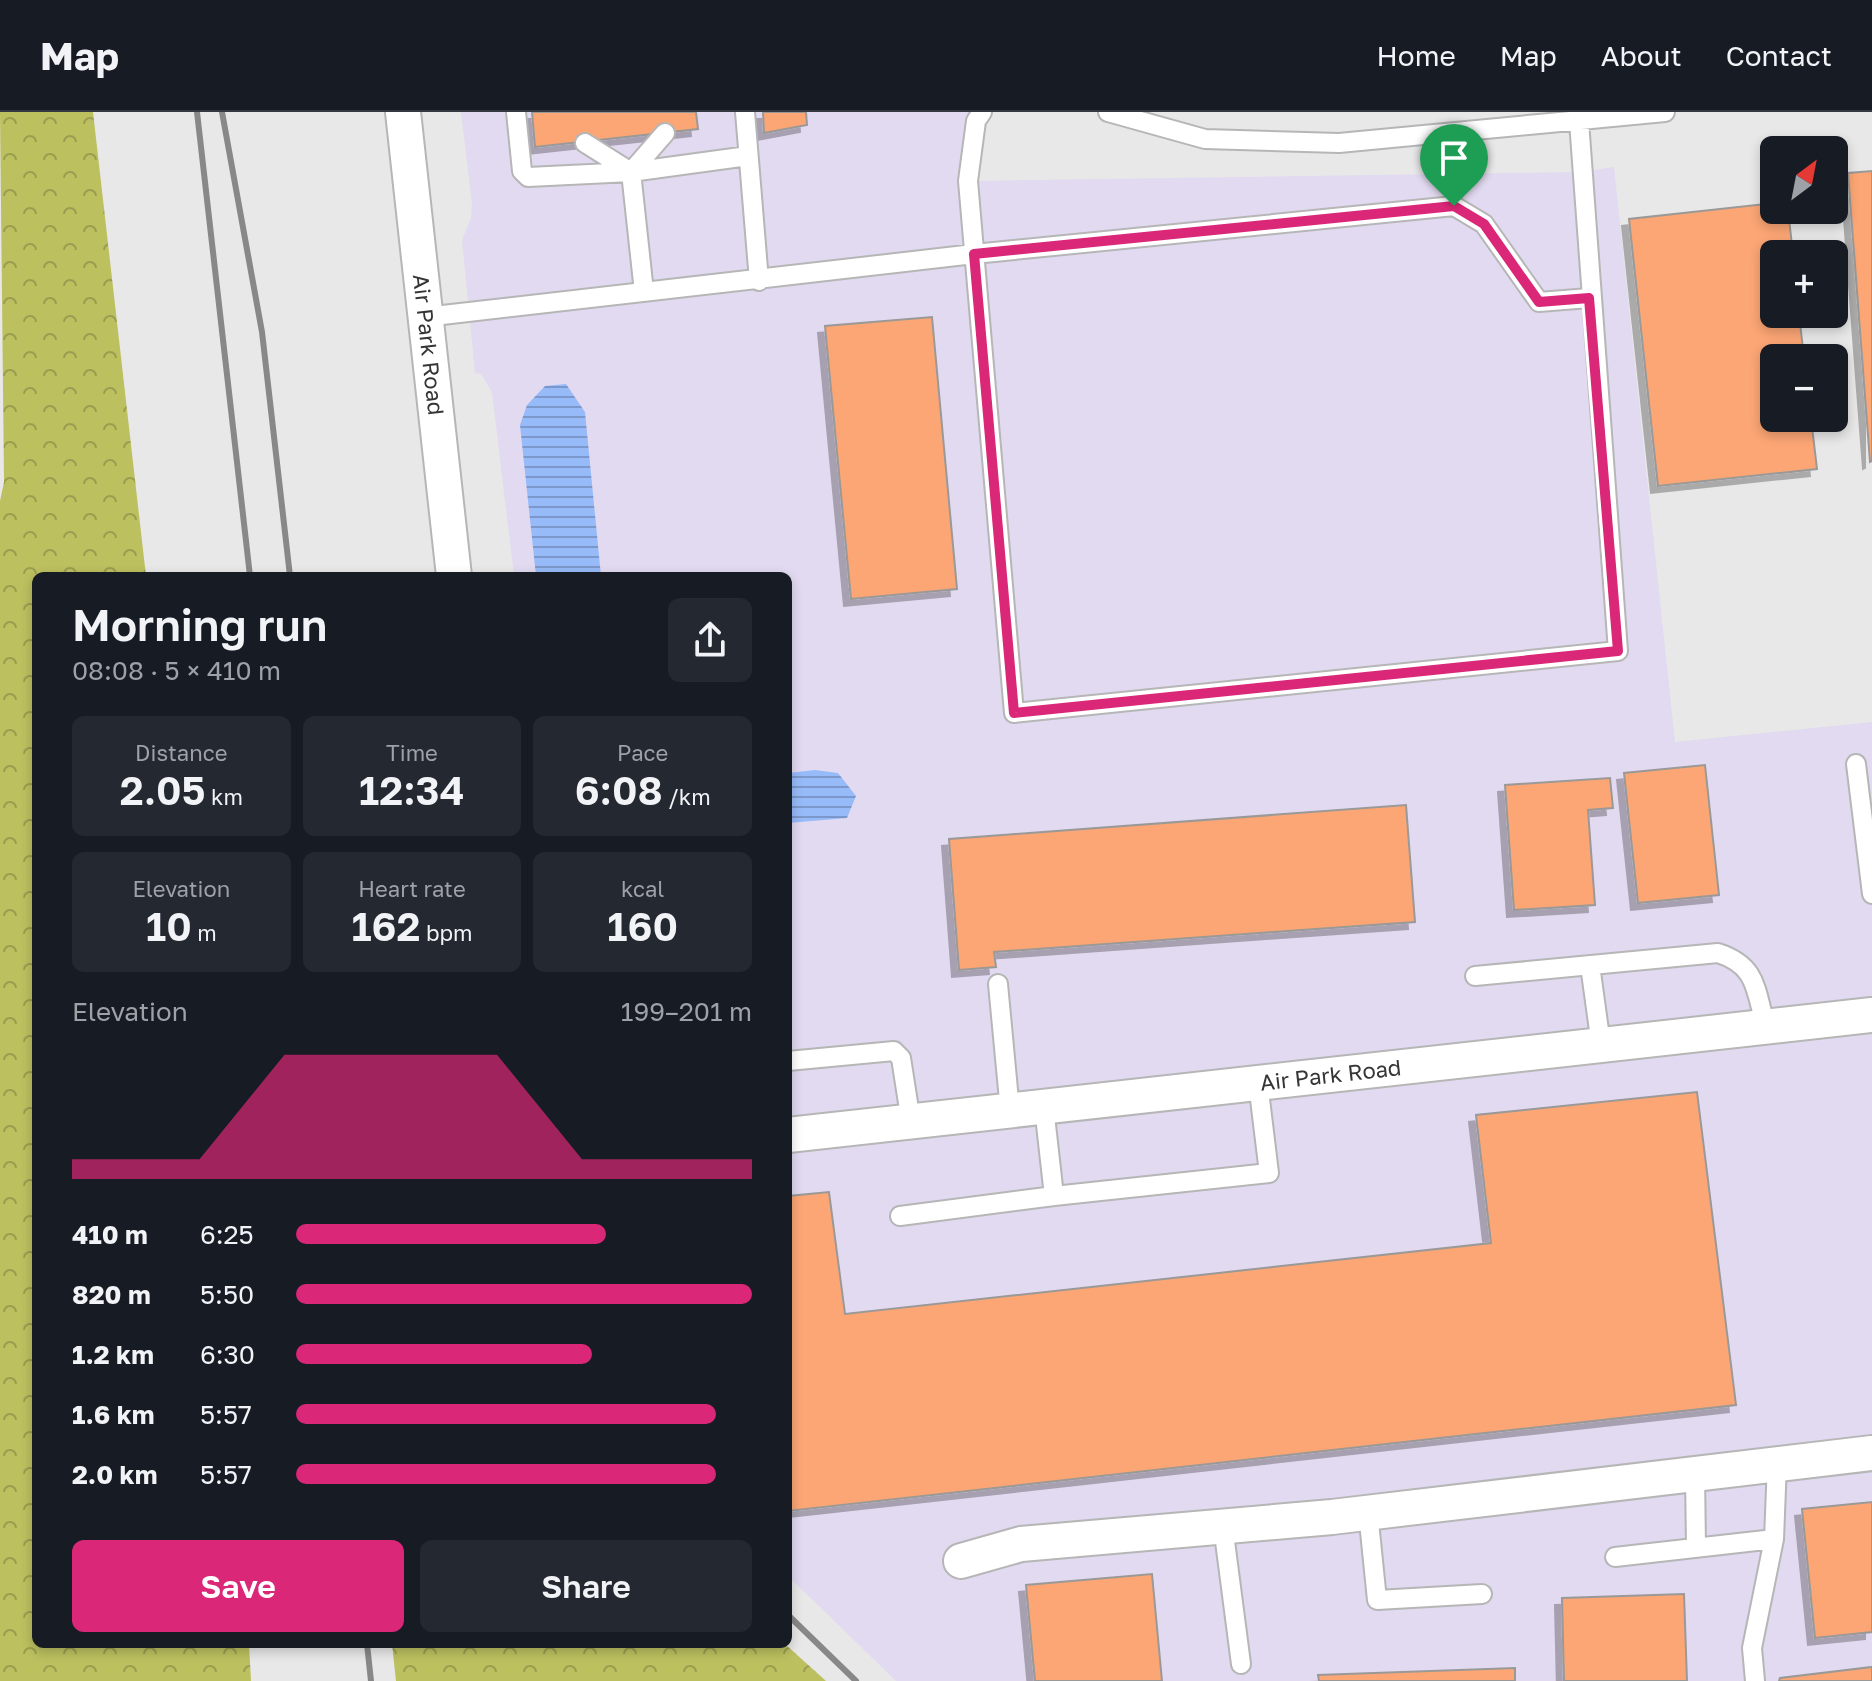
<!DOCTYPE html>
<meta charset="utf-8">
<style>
body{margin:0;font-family:"Golos Text",sans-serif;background:#242831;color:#f1f3f6;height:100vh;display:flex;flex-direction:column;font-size:30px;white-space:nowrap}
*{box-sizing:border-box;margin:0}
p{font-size:26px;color:#9ea1a6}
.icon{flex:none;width:44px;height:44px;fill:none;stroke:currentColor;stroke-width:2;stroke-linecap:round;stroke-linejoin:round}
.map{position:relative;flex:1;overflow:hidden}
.drawer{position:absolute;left:32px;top:460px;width:760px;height:1076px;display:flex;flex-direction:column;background:#171b24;border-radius:12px;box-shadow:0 4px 12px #0003}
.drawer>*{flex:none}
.needle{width:52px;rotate:32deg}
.controls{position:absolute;left:1760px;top:24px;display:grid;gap:16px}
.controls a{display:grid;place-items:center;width:88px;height:88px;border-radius:12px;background:#171b24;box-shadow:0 4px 12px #0003;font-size:40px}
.pin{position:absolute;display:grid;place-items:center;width:68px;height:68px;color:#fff;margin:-82px -34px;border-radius:50% 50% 50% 0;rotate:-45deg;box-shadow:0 0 8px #0007}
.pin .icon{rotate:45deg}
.round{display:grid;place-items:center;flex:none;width:84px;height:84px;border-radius:12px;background:#242831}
.summary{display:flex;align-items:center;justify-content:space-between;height:136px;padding:0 40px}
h1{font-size:44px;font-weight:600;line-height:60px}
.metrics{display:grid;grid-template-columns:repeat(3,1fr);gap:12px;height:136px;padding:8px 40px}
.metrics div{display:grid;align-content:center;border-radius:12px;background:#242831;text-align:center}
.metrics b{font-size:40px;font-weight:600}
.metrics small{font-size:22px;font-weight:400}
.metrics p{font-size:22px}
.chart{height:224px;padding:16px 40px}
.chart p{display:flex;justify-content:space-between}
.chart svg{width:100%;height:144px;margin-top:8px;fill:#db2777;opacity:.7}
.primary-button{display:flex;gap:16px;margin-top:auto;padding:16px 40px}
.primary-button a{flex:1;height:92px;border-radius:12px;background:#db2777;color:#fff;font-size:32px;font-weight:600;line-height:92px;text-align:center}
.primary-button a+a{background:#242831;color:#f1f3f6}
ul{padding:0 40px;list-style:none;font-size:26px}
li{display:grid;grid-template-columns:128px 96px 1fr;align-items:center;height:60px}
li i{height:20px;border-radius:10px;background:#db2777}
header{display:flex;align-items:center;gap:48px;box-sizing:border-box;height:112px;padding:0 40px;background:#171b24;border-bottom:2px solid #363941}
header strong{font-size:38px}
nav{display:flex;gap:44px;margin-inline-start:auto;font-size:28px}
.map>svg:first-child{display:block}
</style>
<header>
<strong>Map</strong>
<nav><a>Home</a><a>Map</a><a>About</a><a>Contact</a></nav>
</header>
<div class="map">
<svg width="1872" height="1569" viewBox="0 0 1872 1569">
<defs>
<pattern id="forest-crowns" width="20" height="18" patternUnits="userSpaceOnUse" patternTransform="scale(2)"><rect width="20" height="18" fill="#bcc05f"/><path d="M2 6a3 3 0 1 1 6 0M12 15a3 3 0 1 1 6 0" fill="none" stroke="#9a9d4f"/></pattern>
<pattern id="water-rules" width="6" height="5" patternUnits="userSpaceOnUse" patternTransform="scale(2)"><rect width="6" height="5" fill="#97baf8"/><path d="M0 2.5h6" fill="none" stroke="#7c98ca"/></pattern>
<filter id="shadow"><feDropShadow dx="-7" dy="7" stdDeviation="0" flood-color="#0004"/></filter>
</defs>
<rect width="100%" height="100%" fill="#e8e8e9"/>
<!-- commercial -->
<path fill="#e2daf0" d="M461,0H982L969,69L1581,60L1614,55L1675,630L1872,610V1569H896L788,1464V464H514L492,280L481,262L475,261L462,128L471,106L472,92Z"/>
<!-- forest -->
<path fill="url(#forest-crowns)" d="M0,0H93L146,464H36V1532H249L251,1569H0V389L4,370Z
M392,1532H785L826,1569H396Z"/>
<!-- water -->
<path fill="url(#water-rules)" d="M566,272L585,300L601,464H536L520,313L527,293L545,274Z
M815,658L838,661L856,684L847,706L788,711V661Z"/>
<!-- building -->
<path fill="#fca674" stroke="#9a9998" stroke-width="2" filter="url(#shadow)" d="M532,0H696L698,17L535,35Z
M763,0H806L807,13L764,21Z
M1872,59V349L1870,350L1848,61Z
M1774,91V98H1788L1793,142H1774V202H1799L1804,246H1774V306H1811L1817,357L1658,374L1629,107Z
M932,205L957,477L851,487L825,214Z
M1705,653L1719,783L1638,791L1624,661Z
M1610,666L1613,696L1588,698L1595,793L1514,798L1505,673Z
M1406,693L1415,810L994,840L996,855L959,858L949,727Z
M1697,980L1736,1293L788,1399V1084L829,1080L845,1202L1491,1131L1476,1003Z
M1872,1390V1520L1815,1526L1802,1397Z
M1152,1462L1162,1569H1035L1026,1473Z
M1684,1482L1687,1569H1564L1562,1486Z
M1872,1555V1569H1779L1780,1566Z
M1515,1556V1569H1319L1318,1563Z"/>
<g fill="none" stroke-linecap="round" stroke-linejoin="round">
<defs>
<path id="lane" d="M516,0L522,59L528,65L631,60L644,180
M745,0L759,169
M982,0L976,9L968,69L1014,601L1618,539L1579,9
M1108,0L1205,27L1339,31L1665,0
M585,31L631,60L665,21
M631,60L748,44
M425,205L974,142L1454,94L1484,112L1539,190L1589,186
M1856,652L1872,782
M1590,853L1601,933
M1475,864L1718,841C1758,854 1755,878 1766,915
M998,872L1010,999
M788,949L894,939L901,946L911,1010
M1044,995L1054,1084L1269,1061L1258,971
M900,1104L1054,1084
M1695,1360L1696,1436
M1368,1400L1377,1488L1482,1482
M1223,1414L1241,1552
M1615,1445L1774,1427
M1755,1569L1752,1536L1774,1427L1777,1351"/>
<g id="street">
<path id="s1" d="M403,0L454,464"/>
<path id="s2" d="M788,1023L1872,903"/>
<path d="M961,1449L1021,1432L1332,1405L1872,1341"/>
</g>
</defs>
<!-- lane casing -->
<use href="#lane" stroke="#b6b6b7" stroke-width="22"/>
<!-- street casing -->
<use href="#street" stroke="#b6b6b7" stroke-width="38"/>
<!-- lane -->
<use href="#lane" stroke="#fff" stroke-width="18"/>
<!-- street -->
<use href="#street" stroke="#fff" stroke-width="34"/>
<!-- rail -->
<path stroke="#888889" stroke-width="6" d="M197,0L250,464
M222,0L262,220L290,464
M788,1503L856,1569
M367,1532L371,1569"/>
</g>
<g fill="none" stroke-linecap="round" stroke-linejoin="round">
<defs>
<path id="route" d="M1454,94L1484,112L1539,190L1589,186L1618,539L1014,601L974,142Z"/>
</defs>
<!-- route casing -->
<use href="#route" stroke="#fff" stroke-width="16"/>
<!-- route -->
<use href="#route" stroke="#db2777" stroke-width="10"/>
</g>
<g text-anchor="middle" stroke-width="6" stroke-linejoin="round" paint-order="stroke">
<!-- street labels -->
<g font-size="22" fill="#353536" stroke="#f5f6f7">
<text dy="8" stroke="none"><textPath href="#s1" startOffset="234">Air Park Road</textPath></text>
<text dy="8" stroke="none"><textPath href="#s2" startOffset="546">Air Park Road</textPath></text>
</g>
</g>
</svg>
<div class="controls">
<a><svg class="needle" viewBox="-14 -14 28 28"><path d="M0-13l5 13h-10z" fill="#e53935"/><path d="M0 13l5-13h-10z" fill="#9ea1a6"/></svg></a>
<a>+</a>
<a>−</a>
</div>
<div class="pin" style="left:1454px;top:94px;background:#1e9e55"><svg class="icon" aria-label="arrive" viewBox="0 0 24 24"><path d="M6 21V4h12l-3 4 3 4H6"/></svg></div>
<section class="drawer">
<div class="summary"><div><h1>Morning run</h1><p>08:08 · 5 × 410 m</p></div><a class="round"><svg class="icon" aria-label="share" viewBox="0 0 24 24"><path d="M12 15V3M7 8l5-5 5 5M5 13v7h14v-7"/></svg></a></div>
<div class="metrics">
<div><p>Distance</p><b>2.05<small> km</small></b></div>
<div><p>Time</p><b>12:34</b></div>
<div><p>Pace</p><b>6:08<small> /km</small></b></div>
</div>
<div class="metrics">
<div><p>Elevation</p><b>10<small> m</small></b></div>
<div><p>Heart rate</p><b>162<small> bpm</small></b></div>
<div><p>kcal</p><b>160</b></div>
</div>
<div class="chart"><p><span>Elevation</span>199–201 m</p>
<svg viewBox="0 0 160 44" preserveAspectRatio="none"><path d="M0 44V38L10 38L20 38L30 38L40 22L50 6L60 6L70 6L80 6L90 6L100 6L110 22L120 38L130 38L140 38L150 38L160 38V44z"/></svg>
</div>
<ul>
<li><b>410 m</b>6:25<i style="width:68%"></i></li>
<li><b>820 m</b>5:50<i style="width:100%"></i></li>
<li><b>1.2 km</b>6:30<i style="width:65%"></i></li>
<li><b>1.6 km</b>5:57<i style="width:92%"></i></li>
<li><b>2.0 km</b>5:57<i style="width:92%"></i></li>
</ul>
<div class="primary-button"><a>Save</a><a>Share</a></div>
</section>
</div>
